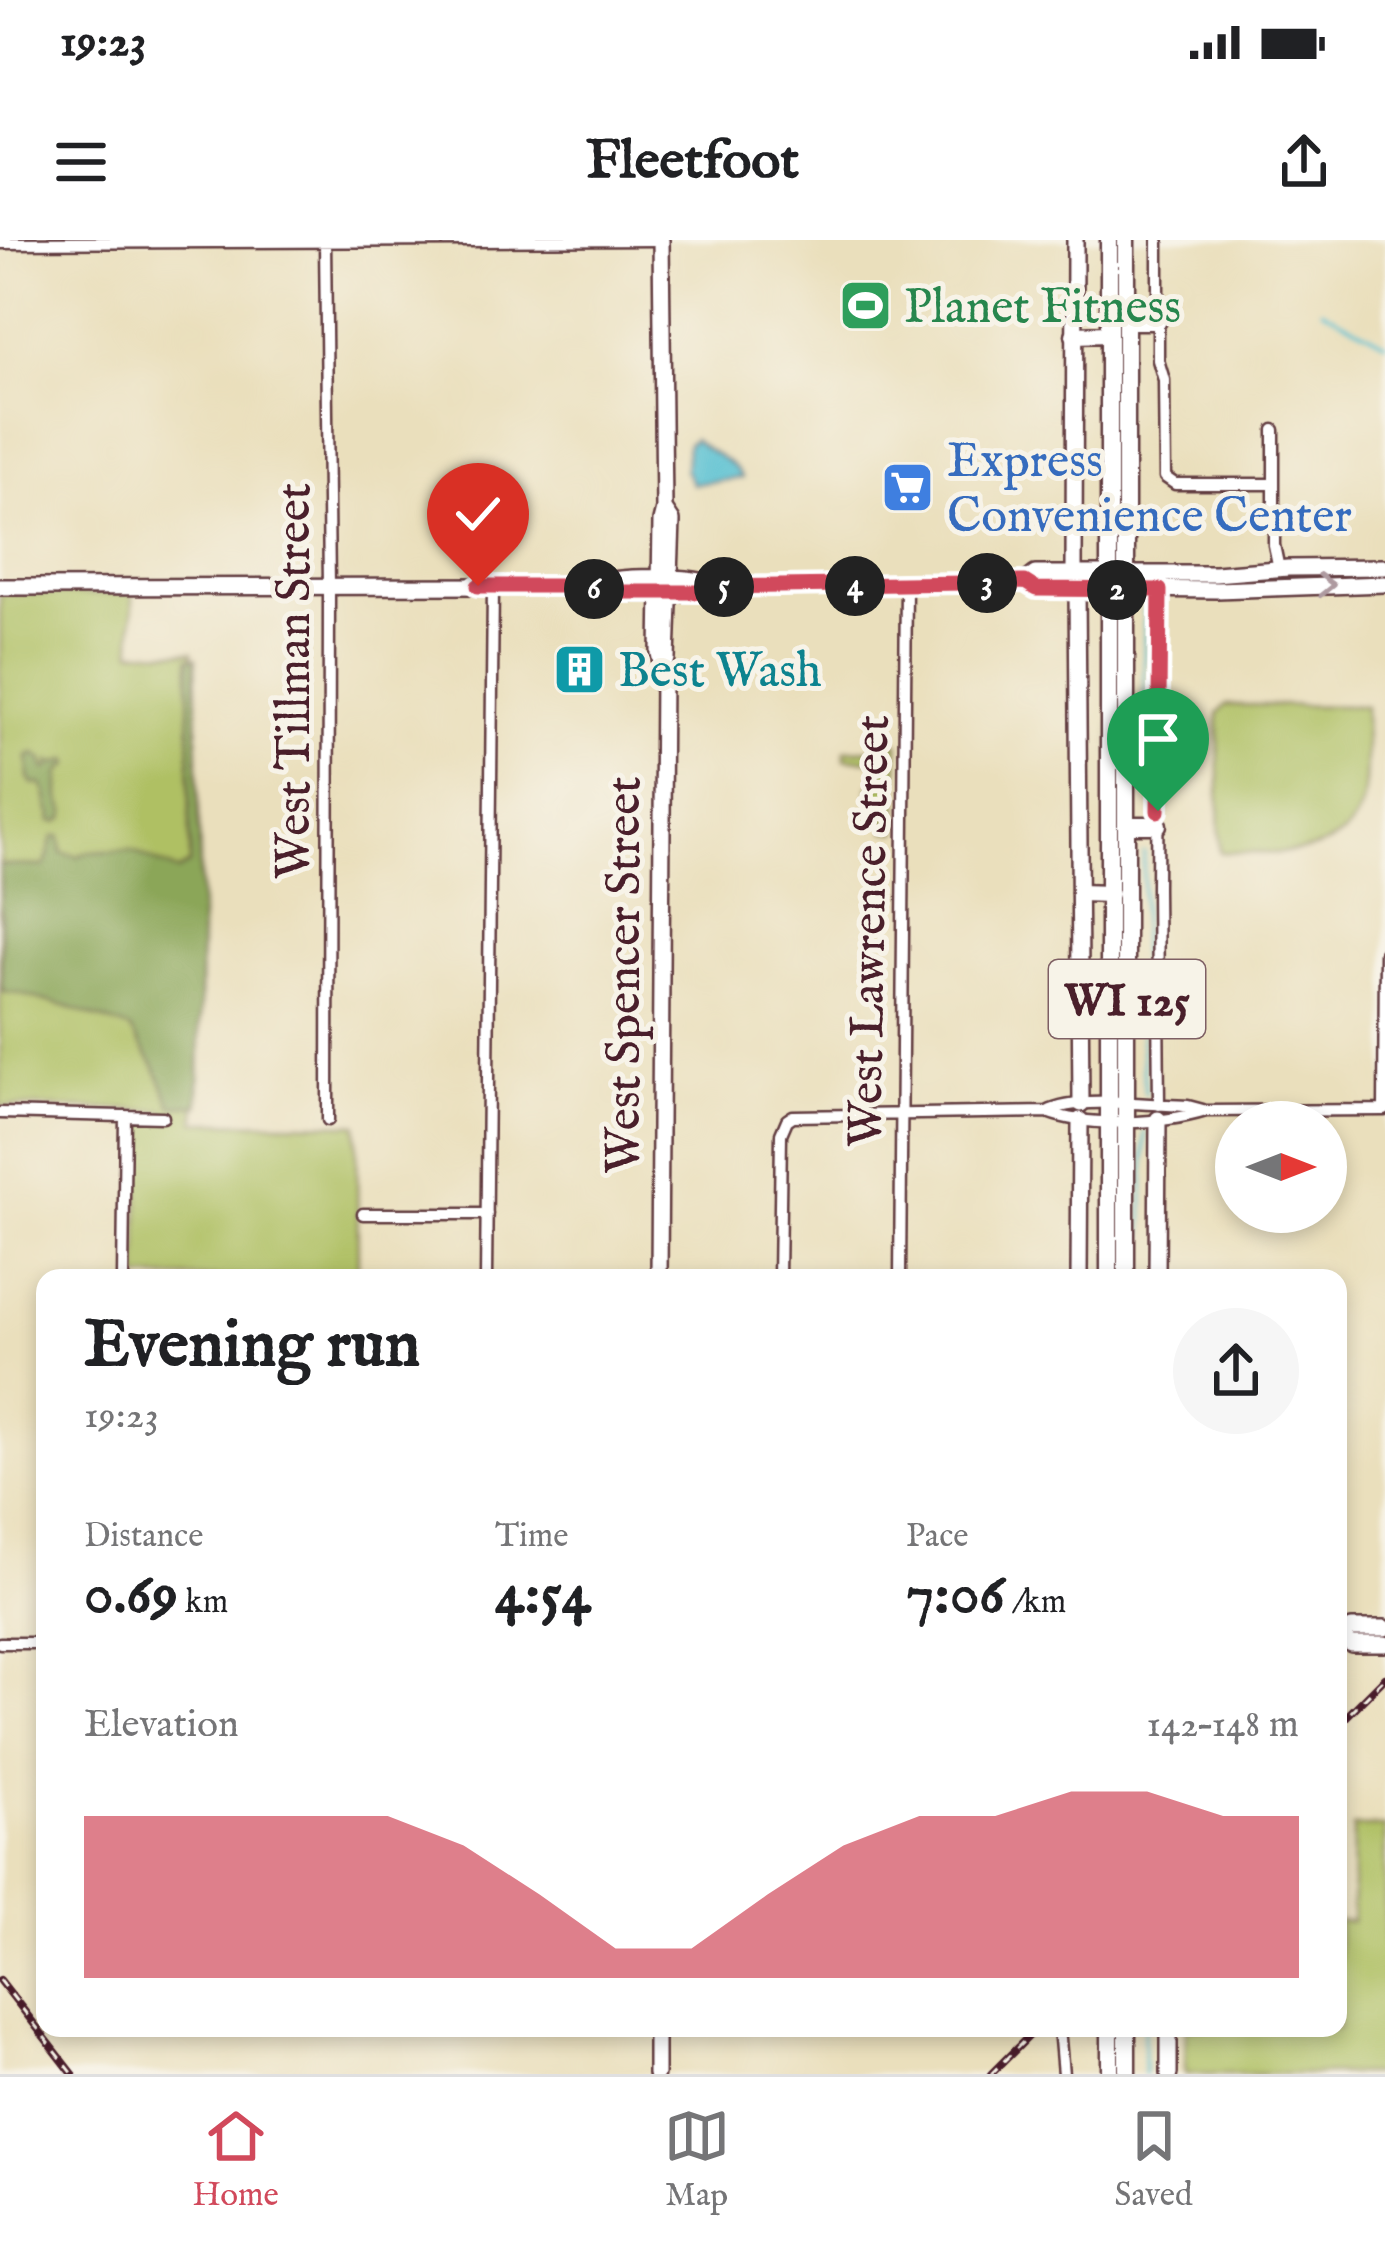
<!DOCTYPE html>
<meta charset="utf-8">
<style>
body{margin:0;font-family:"IM FELL English",serif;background:#f6f6f6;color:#202124;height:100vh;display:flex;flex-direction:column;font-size:45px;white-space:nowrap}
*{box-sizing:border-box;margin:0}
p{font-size:39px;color:#757577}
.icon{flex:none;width:66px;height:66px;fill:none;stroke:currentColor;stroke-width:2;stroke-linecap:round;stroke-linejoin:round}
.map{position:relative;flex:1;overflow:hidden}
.drawer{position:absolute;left:36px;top:1029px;width:1311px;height:768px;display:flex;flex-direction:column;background:#fff;border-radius:24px;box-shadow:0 6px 18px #0003}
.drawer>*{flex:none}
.needle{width:78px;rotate:90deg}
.controls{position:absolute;left:1215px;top:861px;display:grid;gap:24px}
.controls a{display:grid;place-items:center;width:132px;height:132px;border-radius:50%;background:#fff;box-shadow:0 6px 18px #0003;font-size:60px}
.pin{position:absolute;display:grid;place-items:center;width:102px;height:102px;color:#fff;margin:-123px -51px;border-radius:50% 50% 50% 0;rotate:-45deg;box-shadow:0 0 12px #0007}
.pin .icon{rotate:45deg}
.km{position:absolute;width:60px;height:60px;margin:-30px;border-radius:50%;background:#222;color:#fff;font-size:33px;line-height:60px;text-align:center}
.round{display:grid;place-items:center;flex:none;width:126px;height:126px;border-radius:63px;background:#f6f6f6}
.summary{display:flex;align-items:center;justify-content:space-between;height:204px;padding:0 48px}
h1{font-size:66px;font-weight:700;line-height:90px}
.stats{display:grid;grid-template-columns:repeat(3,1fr);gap:18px;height:204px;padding:12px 48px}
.stats div{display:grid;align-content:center}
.stats b{font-size:60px;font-weight:700}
.stats small{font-size:33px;font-weight:400}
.stats p{font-size:33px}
.chart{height:336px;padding:24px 48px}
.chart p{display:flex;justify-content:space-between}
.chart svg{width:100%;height:216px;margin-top:12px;fill:#d1495b;opacity:.7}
.status{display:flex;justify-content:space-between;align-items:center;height:84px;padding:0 60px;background:#fff;direction:ltr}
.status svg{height:33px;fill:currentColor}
header{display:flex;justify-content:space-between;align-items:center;height:156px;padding:0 48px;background:#fff;font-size:54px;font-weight:700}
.dock{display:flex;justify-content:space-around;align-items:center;height:168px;border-top:3px solid #e0e0e0;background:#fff;font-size:33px;color:#757577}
.dock a{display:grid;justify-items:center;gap:6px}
.dock .active{color:#d1495b}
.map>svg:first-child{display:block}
</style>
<div class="status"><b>19:23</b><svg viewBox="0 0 49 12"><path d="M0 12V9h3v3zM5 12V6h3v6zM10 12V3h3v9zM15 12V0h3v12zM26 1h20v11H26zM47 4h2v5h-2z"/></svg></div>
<header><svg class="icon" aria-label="menu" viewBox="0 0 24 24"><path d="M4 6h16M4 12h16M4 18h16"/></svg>Fleetfoot<svg class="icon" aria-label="share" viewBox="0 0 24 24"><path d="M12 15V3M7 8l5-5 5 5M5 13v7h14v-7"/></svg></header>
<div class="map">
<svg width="1385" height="1834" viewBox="0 0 1385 1834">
<rect width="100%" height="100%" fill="#f7f3e8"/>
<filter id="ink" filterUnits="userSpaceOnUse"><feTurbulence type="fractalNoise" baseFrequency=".00833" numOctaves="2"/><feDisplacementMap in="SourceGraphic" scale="24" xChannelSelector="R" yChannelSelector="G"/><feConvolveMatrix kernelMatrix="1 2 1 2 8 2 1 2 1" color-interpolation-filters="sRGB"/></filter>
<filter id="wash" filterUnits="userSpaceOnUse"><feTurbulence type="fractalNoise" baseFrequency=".004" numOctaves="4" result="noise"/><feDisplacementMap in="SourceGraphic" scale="48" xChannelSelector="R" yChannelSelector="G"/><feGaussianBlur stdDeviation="2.7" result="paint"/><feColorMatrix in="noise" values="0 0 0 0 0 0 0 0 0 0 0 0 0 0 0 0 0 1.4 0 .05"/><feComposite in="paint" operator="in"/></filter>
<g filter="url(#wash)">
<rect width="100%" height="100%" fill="#eadfbc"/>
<!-- green -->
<path fill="#afc063" stroke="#7c7047" stroke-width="3" d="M462,235L487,237V247L501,262L467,277L462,275Z
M0,354H133L132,411L193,412L196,882L357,884L358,1038H138L140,881H164L165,871L0,866Z
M1226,465L1365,466C1365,494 1368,525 1364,553C1355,624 1272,613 1220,612L1218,473Z
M883,502L898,503L897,592L886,591L887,564H869L870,545H884L883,520L845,519V510L883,509Z
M1353,1587H1385V1834H1185L1186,1788H1338V1681H1352Z"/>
<!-- forest -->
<path fill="#8ba659" stroke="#6a6242" stroke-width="3" d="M189,418H196L201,680L199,865L172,866L154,825L130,789L68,767L20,754L2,752L0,625L45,626L53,597L60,596L62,613L78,616L88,612L131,610L177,631L190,624Z
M35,514L43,520L45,529L49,528L51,521L55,524L68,520L70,524L60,532V558L66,572L64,578L58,582L51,581L52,574C45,566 50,552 41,544H33L29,538L28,516Z"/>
<!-- water -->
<path fill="#56c0d1" stroke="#50707e" stroke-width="3" d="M694,199C709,214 733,219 742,238L693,244L685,230L687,205Z"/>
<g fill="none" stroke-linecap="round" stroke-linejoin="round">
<!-- stream -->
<path stroke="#56c0d1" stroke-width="3" d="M1322,69L1385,103
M1144,368L1145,555
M1144,613C1141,693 1137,774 1145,853
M1142,1038L1145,892
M1144,1788V1834"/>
</g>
</g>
<g filter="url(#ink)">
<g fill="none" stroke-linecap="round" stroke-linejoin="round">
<defs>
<path id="street" d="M1158,0V120L1164,140L1165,237L1175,244H1274
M325,2L329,346L328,880
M0,3L661,0
M1274,190V305L1279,329
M1159,865L1157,648L1159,350
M1384,870L1385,713
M1047,872C1075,856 1153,865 1188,866L1203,870
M0,873L163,877
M363,974H487
M123,1038L125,876
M486,1038L493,346
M779,1038L781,894L787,880L793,876L1047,872C1088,888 1163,884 1206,871L1385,870
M900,1038L906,345
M0,1403H45
M1059,1788L1063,1834"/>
<path id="secondary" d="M664,269L672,281L667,419
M1074,333L1075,0
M1025,342L1035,334H1215L1288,328L1385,327
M587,346C610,335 697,334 718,347
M0,347L587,346C606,354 700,356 718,347L1025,342L1036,348L1217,350L1385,344
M1077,349L1081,864
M659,1038L663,433L659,413L661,281L664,269L661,0
M1079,1038L1080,880
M1157,1038L1158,879
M1338,1395L1352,1388H1385
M1338,1398L1352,1404H1385
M656,1788V1834
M1169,1788V1834"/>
<path id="primary" d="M1126,0V1038
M1126,81H1158
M1074,95L1109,94
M1127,585H1158
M1080,653L1110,654
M1109,1038V0
M1110,1788V1834
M1127,1834V1788"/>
</defs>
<!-- street casing -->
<use href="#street" stroke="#623c41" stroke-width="15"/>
<!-- secondary casing -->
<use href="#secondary" stroke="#623c41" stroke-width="20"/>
<!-- primary casing -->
<use href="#primary" stroke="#623c41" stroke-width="21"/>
<!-- street -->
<use href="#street" stroke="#fff" stroke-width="10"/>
<!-- secondary -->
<use href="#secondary" stroke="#fff" stroke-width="15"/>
<!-- primary -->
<use href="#primary" stroke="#fff" stroke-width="16"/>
<defs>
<path id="rail" d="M1338,1485L1385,1438
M0,1740L73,1834
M991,1834L1037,1788"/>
</defs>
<!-- rail casing -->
<use href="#rail" stroke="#4a1f2b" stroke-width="8"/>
<!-- rail -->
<use href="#rail" stroke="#f7f3e8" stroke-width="3" stroke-dasharray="9" stroke-linecap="butt"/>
</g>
<!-- one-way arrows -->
<defs><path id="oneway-chevron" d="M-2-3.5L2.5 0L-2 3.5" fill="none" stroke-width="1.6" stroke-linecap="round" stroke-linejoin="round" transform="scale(3)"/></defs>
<use stroke="#ae9aa0" href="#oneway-chevron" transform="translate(1326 345) rotate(-1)"/>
</g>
<g fill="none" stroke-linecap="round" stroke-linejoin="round" filter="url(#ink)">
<defs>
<path id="route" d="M478,346H587L599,352H708L718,347L1025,342L1036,349L1160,350L1158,571"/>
</defs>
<!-- route casing -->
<use href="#route" stroke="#fff" stroke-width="24"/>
<!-- route -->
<use href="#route" stroke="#d1495b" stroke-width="15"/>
</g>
<!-- icons -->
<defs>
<symbol id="stadium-square" viewBox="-11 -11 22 22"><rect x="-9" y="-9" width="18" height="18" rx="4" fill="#2e9e5b" stroke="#f7f3e8"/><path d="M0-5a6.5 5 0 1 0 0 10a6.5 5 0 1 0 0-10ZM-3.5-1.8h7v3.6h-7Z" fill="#fff"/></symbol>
<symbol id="supermarket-square" viewBox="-11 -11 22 22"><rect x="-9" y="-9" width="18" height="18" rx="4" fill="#3f7fe0" stroke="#f7f3e8"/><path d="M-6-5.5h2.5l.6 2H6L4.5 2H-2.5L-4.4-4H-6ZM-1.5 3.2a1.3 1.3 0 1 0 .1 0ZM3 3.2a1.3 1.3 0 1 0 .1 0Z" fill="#fff"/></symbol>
<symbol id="building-square" viewBox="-11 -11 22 22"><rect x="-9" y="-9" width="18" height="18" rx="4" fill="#0f9aa8" stroke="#f7f3e8"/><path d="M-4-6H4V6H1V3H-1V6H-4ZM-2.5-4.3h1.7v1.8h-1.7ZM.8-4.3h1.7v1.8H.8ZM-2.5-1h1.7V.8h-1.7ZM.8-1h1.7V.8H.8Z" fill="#fff"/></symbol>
</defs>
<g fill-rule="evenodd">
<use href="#stadium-square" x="836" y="36" width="59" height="59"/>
<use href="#supermarket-square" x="878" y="218" width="59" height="59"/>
<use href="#building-square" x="550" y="400" width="59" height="59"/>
</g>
<g text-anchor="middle" stroke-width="10" stroke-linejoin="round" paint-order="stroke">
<!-- shield labels -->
<rect fill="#f7f3e8" stroke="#7e5f64" stroke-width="3" x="1049" y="720" width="156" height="78" rx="9"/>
<g font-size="45" font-weight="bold" fill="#4a1f2b">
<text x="1127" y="775">WI 125</text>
</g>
<!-- leisure labels -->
<g font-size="48" fill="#27864d" stroke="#f7f3e8" text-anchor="start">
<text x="904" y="82">Planet Fitness</text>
</g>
<!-- shop labels -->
<g font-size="48" fill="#366cbe" stroke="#f7f3e8" text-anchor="start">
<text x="947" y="236">Express<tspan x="947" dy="55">Convenience Center</tspan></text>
</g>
<!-- culture labels -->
<g font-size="48" fill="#0d838f" stroke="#f7f3e8" text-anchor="start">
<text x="618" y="446">Best Wash</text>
</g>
<!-- street labels -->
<g font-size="48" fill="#4a1f2b" stroke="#f7f3e8">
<text transform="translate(292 441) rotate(-90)" y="17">West Tillman Street</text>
<text transform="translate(867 691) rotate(-89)" y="17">West Lawrence Street</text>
<text transform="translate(622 735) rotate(-90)" y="17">West Spencer Street</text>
</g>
</g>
</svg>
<div class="controls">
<a><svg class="needle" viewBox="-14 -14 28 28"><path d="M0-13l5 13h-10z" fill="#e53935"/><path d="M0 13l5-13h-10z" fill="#757577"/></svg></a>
</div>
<div class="pin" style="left:1158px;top:571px;background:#1e9e55"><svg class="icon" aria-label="arrive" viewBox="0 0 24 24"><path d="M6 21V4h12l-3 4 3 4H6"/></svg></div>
<div class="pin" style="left:478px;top:346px;background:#d93025"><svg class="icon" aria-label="check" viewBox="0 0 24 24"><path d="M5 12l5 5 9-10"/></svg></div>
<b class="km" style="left:1117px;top:350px">2</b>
<b class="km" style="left:987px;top:343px">3</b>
<b class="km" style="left:855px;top:346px">4</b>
<b class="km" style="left:724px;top:347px">5</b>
<b class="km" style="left:594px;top:349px">6</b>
<section class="drawer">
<div class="summary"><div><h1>Evening run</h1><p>19:23</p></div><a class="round"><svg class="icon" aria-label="share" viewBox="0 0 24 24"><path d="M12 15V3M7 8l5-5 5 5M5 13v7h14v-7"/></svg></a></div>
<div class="stats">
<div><p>Distance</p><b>0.69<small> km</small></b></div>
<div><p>Time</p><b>4:54</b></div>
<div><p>Pace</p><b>7:06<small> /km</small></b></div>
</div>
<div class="chart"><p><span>Elevation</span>142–148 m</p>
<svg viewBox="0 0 160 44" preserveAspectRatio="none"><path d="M0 44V11L10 11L20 11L30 11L40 11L50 17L60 27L70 38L80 38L90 27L100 17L110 11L120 11L130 6L140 6L150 11L160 11V44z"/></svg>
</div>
</section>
</div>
<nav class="dock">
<a class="active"><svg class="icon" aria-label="home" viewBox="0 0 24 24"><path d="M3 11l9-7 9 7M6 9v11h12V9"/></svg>Home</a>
<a><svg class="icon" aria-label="map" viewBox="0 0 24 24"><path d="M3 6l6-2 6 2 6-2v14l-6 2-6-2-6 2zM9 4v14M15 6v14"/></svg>Map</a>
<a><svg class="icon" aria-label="saved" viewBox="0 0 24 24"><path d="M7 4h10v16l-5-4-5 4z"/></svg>Saved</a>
</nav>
